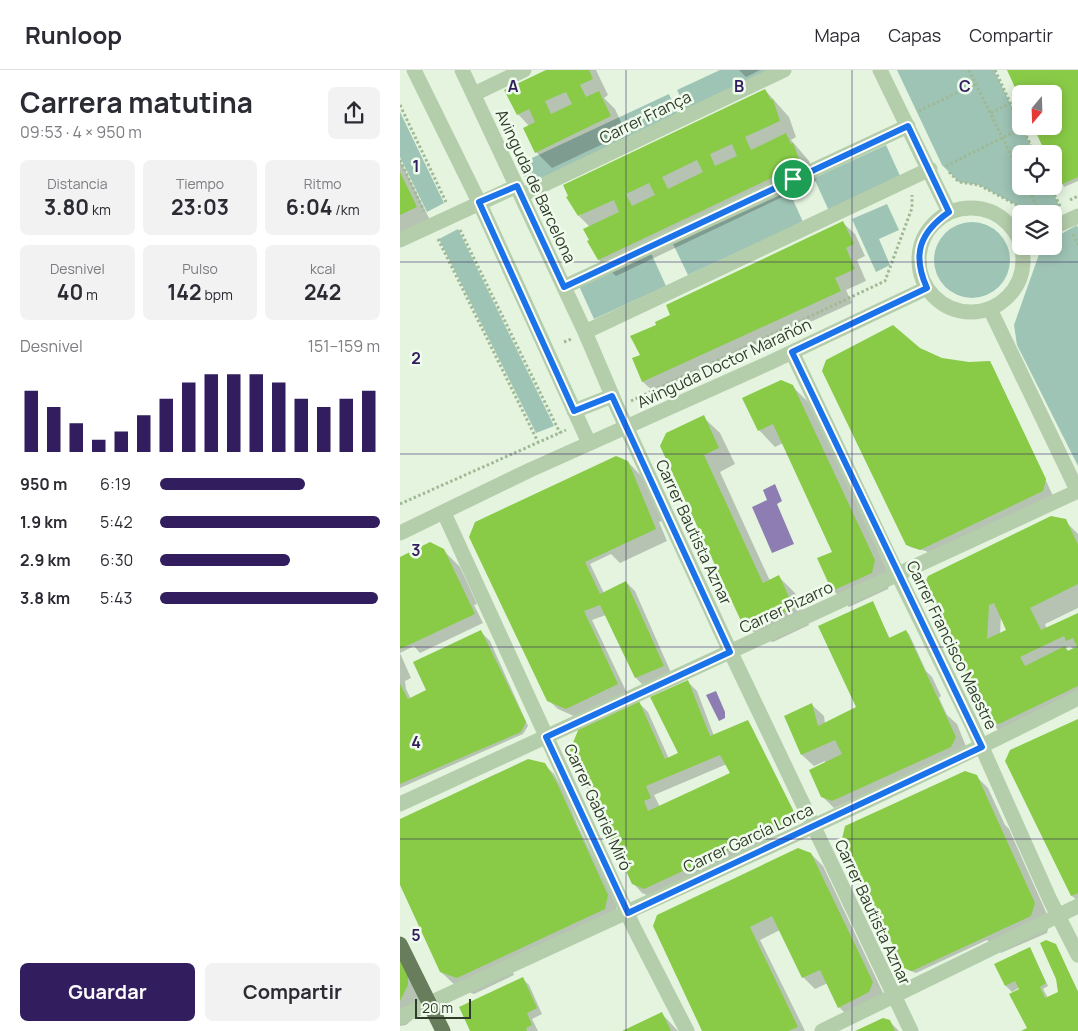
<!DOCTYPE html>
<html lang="es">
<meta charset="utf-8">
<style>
body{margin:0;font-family:Manrope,sans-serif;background:#f2f2f3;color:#2b2b33;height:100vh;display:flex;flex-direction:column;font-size:19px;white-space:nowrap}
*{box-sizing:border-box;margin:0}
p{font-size:16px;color:#7c7c81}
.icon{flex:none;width:28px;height:28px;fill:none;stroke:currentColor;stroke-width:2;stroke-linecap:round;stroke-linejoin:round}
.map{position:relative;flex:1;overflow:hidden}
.panel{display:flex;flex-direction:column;background:#fff;width:400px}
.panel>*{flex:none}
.needle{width:32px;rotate:199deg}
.controls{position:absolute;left:612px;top:15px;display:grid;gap:10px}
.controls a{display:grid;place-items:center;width:50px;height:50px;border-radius:8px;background:#fff;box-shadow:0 2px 12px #0003;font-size:25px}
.scale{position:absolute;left:15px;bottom:12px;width:56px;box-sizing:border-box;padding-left:5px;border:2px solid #313b2a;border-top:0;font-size:14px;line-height:18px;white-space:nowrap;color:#313b2a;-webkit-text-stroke:4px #effbec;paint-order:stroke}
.pin{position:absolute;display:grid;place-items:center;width:42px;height:42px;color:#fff;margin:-21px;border:2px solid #fff;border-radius:50%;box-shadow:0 1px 5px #0007}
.round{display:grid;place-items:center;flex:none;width:52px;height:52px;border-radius:8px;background:#f2f2f3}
.summary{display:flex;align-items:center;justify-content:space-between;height:85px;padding:0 20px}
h1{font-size:28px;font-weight:700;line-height:38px}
.figures{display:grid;grid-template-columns:repeat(3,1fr);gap:8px;height:85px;padding:5px 20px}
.figures div{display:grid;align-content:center;border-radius:8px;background:#f2f2f3;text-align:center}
.figures b{font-size:21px;font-weight:700}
.figures small{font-size:14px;font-weight:400}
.figures p{font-size:14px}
.chart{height:140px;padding:10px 20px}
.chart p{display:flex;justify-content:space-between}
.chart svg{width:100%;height:90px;margin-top:5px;stroke:#321d5e;stroke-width:6}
.primary-button{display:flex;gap:10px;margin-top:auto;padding:10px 20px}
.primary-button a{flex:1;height:58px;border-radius:8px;background:#321d5e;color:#fff;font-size:20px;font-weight:700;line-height:58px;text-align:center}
.primary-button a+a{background:#f2f2f3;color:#2b2b33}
ul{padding:0 20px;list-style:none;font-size:16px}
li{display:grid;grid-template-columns:80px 60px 1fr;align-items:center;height:38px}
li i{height:12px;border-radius:6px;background:#321d5e}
header{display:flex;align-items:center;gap:30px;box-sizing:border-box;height:70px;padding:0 25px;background:#fff;border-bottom:1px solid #e1e1e2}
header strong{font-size:24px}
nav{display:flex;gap:28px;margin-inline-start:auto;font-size:18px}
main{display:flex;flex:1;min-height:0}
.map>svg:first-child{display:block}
</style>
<header>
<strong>Runloop</strong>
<nav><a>Mapa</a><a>Capas</a><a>Compartir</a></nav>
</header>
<main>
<section class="panel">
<div class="summary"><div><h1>Carrera matutina</h1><p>09:53 · 4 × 950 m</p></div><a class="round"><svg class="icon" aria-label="share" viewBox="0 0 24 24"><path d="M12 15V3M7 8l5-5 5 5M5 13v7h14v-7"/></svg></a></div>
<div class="figures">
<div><p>Distancia</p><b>3.80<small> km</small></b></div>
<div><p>Tiempo</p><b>23:03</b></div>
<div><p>Ritmo</p><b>6:04<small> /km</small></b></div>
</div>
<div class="figures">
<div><p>Desnivel</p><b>40<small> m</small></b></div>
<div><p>Pulso</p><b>142<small> bpm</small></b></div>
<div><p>kcal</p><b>242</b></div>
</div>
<div class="chart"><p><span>Desnivel</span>151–159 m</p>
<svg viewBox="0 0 160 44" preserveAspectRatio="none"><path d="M5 44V14M15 44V22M25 44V30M35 44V38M45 44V34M55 44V26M65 44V18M75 44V10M85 44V6M95 44V6M105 44V6M115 44V10M125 44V18M135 44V22M145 44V18M155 44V14"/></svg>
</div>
<ul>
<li><b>950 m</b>6:19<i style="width:66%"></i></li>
<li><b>1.9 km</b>5:42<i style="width:100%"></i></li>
<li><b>2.9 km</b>6:30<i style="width:59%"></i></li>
<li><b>3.8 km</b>5:43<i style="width:99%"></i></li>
</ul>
<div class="primary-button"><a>Guardar</a><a>Compartir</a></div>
</section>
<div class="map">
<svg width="678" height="961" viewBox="0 0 678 961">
<rect width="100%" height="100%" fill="#e4f4df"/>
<!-- green -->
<path fill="#9ec4b5" d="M320,0H375L287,41L277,20Z
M497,0H594L635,84H621V116H650L659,135L645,141L630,142L579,115L559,112L542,95Z
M269,24L279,46L129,116L119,94Z
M0,42L44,133L27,142L0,87Z
M486,75L501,108L429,141L414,108Z
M389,121L403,152L288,205L273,174Z
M487,134L499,160L479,169L490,195L476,202L452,149Z
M534 190a38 38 0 1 1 76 0a38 38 0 1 1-76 0Z
M677,155L678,158V396L617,275L614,255L642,176H654V168Z
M58,159L154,356L136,363L39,169Z
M251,183L266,216L194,249L179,216Z"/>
<!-- water -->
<path fill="#8d7db3" d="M375,414L382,431L377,434L394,474L372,483L352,437L367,430L363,420Z
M316,621L325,642V648L319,651L306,625Z"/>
<!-- shadow -->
<path fill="#0003" fill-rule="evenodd" d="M149,0H196L208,25L204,28L215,39L226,63L152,98L136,82L129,56L118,44Z
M339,0H360L346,7Z
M609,0H678V111L664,117L654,98V24H621V28Z
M365,20L389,47L396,67L391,70L409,91L416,111L216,206L199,190L188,172L190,171V157L179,146Z
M0,90L32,154L0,169Z
M443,153L455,164L465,186L457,190L466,211L446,220L452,233L255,323L243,312L233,289L241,285L258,256Z
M519,279L542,289L569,293L590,292L592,295L654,428L532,487L526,481L510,477L507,474Z
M392,316L409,333L491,508L488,519L449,537L433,520L434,482L383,373L375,377L359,360Z
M303,347L320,363L335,394L320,402L370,511L379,507L395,523L409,555L373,572L359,567L342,551L261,376Z
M228,392L244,409L262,451L259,452L267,471L220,493L211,484L190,494L204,523L226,512L235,521L272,605L245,617L236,608L206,545L192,550L227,623L176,647L158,639L148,630L71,467Z
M665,451L678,464V538L645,554L647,559L678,544V629L601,663L589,650L525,517ZM601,545L610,565H600ZM670,576L674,580L669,582L666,578Z
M43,480L60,497L77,534L74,535L83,553L20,583L14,576L0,583L11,608L5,611L6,619L11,629L28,621L81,562L90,571L128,656L123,664L0,718V488Z
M473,533L490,569L506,561L509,564L526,601L532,607L541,626L539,628L547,645L557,654L567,679L434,738L422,726L425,691L414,696L402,685L386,647L412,635L424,646L425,654L457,638Z
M288,612L297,621L314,666L350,654L396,746L390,755L367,766L372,776L279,819L273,813L274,818L254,828L242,823L233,813L171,680L239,633L248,642L269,689L279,684ZM327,694L332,703L260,737L254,725Z
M678,651V831L672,826L606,691Z
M144,694L154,704L165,723L178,756L217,835L214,848L110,896L114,905L74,924L58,918L41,902L0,813V750L96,704Z
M576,706L588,718L605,755L609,759L650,851L647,863L601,883L587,870L516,903L508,900L505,897Z
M411,784L423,796L484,925L451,949L439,937L428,913L415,919L403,907L380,860L360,870L405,961H304L254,856Z
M655,875L678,921V961H624L629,959L621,920L620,917L612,922L606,916L596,895L630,878L648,916L643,919L648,928L659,922Z
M0,891L24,922L21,942L6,955L0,956Z
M123,909L129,915L142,944L132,949L138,961H72Z
M262,944L278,961H225Z
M490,952L499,961H459Z"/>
<!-- building -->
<path fill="#89cb47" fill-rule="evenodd" d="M146,0H189L193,9L180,15L186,27L199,21L211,46L135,83L123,58L135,52L129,39L117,45L104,20ZM166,22L172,34L151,44L145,31Z
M607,0H678V107L660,115L654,101V84H646L633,56H654V24H621V31Z
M365,19L371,30L373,29L380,51L345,67L351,80L386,63L391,74L393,73L401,94L198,190L187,171L189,170L183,159L219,142L214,130L178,146L166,127L168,126L163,115ZM332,74L337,86L315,96L310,84ZM297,90L303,102L268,119L262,107ZM249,113L255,125L232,136L226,124Z
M0,102L17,137L0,145Z
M443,151L454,174L446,178L455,199L435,208L441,221L242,312L232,288L240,285L230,266L256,255L255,252L270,245L266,235Z
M493,255L520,278L542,288L569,292L590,291L646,409L643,421L520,480L506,475L422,301L426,290Z
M381,310L393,315L475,490L472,503L432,521L417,488L432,482L373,354L358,361L342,328Z
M304,345L319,378L304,385L363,513L379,505L394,538L356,556L341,551L260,376L266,363Z
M216,386L228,391L256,459L185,492L200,524L226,511L264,596L235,608L200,535L184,541L218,614L166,639L147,631L69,467L75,452Z
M651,446L666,449L678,475V514L630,538L641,560L678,543V616L599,654L588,651L523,517L528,506ZM594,533L606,560L587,569L589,535ZM664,566L666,571L673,568L677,577L667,581L665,576L625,596L620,587Z
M30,472L44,479L75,544L0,579V487Z
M473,531L489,568L506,560L556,667L551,677L432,731L421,727L409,700L442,684L435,670L401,685L384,646L412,633L418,656L456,637L418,556Z
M81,560L126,652L121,662L0,714V614L8,629L26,620L13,592Z
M288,610L310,666L348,650L394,742L387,753L244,819L232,814L170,680L179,658L239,631L265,689L278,683L250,627ZM320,685L330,703L248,741L244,731L251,728L246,716Z
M678,649V823L671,826L605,691L610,680Z
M128,689L145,693L157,713L208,825L205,839L57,908L40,902L0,815V749Z
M565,701L577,705L635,833L631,846L512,901L504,898L442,769L445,756Z
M398,778L411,783L473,912L469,922L438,938L420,900L402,908L372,846L350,857L398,957L388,961H302L253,856L257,845Z
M646,870L656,874L678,922V961H621L627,958L609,924L619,919L615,911L605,916L594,894L630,877L646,913L640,917L645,928L658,922L656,909L640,873Z
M0,890L8,905V915L0,931Z
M123,907L137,938L127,943L132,955L126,958L127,961H70L59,937Z
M262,942L271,961H222Z
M483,948L490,950L495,961H455Z"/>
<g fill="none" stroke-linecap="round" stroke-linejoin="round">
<!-- path -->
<path stroke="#a0b994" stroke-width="3" stroke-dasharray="2.5 2.5" stroke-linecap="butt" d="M569,0L621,105
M595,0L621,56
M0,35L46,132
M519,41L576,14
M591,43L611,33
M622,57L635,84
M0,90L24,141
M546,96L622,58
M549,102L559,112L579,115L630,142L648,139
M627,116L639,141
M650,116L661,138
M670,130L678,126
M60,160L160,363
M673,164L678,175
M38,169L138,372
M164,272L171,269
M231,331L485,211L512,138V125
M0,434L166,360"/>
<!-- minor -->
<path stroke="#b4cdaa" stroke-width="15" d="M14,0L79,132L189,373
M62,0L185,262L217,337L322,564L511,961
M480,0L549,142
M74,24L124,0
M122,125L384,0
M519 190a52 52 0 1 1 104 0a52 52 0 1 1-104 0Z
M654,157L678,146
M0,170L117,116
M164,217L508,56
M590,239L678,422
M185,262L530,99
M392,282L498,505L572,655L650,830L678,885
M174,341L212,326
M44,443L234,858L287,961
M0,463L130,400L369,293L527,218
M0,734L678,421
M0,947C226,841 455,741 678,628
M422,961L678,836"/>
<!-- major -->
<path stroke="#687d5b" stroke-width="15" d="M0,874L43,961"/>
</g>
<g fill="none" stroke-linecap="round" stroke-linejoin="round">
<defs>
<path id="route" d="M508,56L549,142C519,163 512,185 527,218L392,282L582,677L228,843L146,667L330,582L212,326L174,341L79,132L117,116L164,217Z"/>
</defs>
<!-- route casing -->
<use href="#route" stroke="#fff" stroke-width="10"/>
<!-- route -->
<use href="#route" stroke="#1a73e8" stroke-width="6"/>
</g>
<!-- grid -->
<path fill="none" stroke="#321d5e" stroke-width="1" stroke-opacity="0.55" d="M226,0V961M452,0V961M0,192H678M0,384H678M0,577H678M0,769H678"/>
<g text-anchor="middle" stroke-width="5" stroke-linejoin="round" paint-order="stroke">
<!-- street labels -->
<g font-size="16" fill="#313b2a" stroke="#effbec">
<text transform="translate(245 47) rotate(-26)" y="6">Carrer França</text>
<text transform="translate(136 116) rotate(65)" y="6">Avinguda de Barcelona</text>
<text transform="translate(324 293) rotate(-25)" y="6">Avinguda Doctor Marañón</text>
<text transform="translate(294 462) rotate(65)" y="6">Carrer Bautista Aznar</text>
<text transform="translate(386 537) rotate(-25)" y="6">Carrer Pizarro</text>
<text transform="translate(552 575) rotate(64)" y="6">Carrer Francisco Maestre</text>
<text transform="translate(198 737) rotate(65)" y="6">Carrer Gabriel Miró</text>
<text transform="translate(348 768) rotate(-25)" y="6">Carrer García Lorca</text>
<text transform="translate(473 842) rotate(65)" y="6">Carrer Bautista Aznar</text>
</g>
</g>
<g font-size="16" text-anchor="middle" font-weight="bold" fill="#321d5e" stroke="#effbec" stroke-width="5" stroke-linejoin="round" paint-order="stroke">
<text x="113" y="22">A</text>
<text x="339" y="22">B</text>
<text x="565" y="22">C</text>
<text x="16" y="102">1</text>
<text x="16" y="294">2</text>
<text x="16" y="486">3</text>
<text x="16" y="678">4</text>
<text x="16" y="871">5</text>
</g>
</svg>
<div class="controls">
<a><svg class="needle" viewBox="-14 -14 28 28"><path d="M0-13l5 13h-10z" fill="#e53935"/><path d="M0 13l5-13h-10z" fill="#7c7c81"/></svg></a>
<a><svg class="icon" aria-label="locate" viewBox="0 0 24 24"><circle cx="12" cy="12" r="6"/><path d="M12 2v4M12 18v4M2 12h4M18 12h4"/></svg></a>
<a><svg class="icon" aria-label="layers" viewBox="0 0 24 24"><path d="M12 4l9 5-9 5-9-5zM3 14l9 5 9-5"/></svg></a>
</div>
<div class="scale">20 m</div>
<div class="pin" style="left:393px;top:109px;background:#1e9e55"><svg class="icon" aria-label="arrive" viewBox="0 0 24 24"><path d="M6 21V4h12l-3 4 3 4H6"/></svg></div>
</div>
</main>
